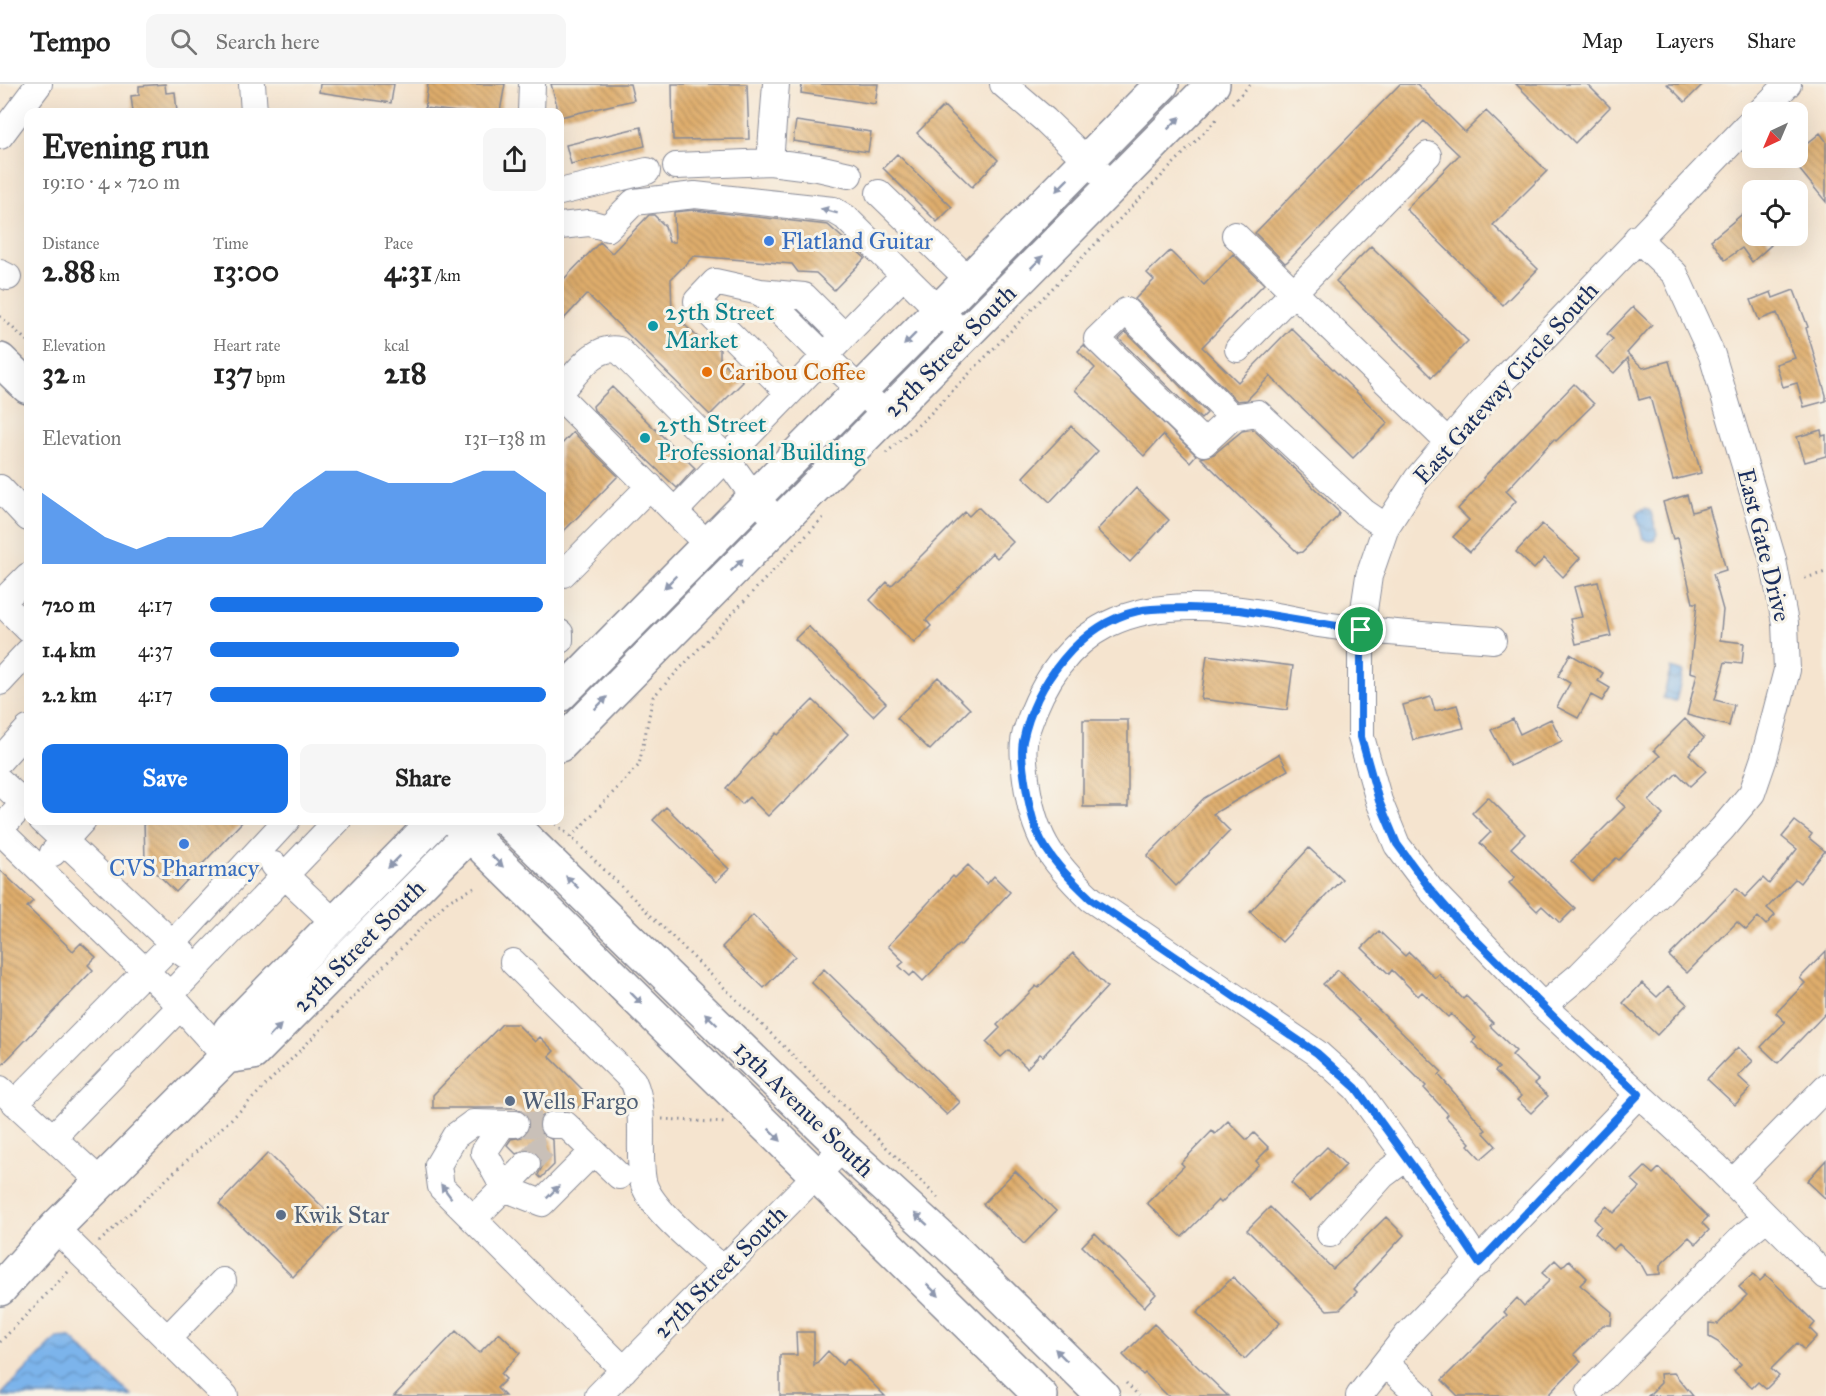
<!DOCTYPE html>
<meta charset="utf-8">
<style>
body{margin:0;font-family:"IM FELL Great Primer",serif;background:#f6f6f6;color:#222;height:100vh;display:flex;flex-direction:column;font-size:22px;white-space:nowrap}
*{box-sizing:border-box;margin:0}
p{font-size:20px;color:#767676}
.icon{flex:none;width:33px;height:33px;fill:none;stroke:currentColor;stroke-width:2;stroke-linecap:round;stroke-linejoin:round}
.map{position:relative;flex:1;overflow:hidden}
.panel{position:absolute;left:24px;top:24px;width:540px;height:717px;display:flex;flex-direction:column;background:#fff;border-radius:12px;box-shadow:0 6px 24px #0002}
.panel>*{flex:none}
.needle{width:39px;rotate:224deg}
.fabs{position:absolute;left:1742px;top:18px;display:grid;gap:12px}
.fabs a{display:grid;place-items:center;width:66px;height:66px;border-radius:12px;background:#fff;box-shadow:0 6px 24px #0002;font-size:30px}
.pin{position:absolute;display:grid;place-items:center;width:51px;height:51px;color:#fff;margin:-26px;border:3px solid #fff;border-radius:50%;box-shadow:0 2px 6px #0007}
.round{display:grid;place-items:center;flex:none;width:63px;height:63px;border-radius:12px;background:#f6f6f6}
.summary{display:flex;align-items:center;justify-content:space-between;height:102px;padding:0 18px}
h1{font-size:33px;font-weight:800;line-height:45px}
.stats{display:grid;grid-template-columns:repeat(3,1fr);gap:9px;height:102px;padding:6px 18px}
.stats div{display:grid;align-content:center}
.stats b{font-size:30px;font-weight:800}
.stats small{font-size:16px;font-weight:400}
.stats p{font-size:16px}
.chart{height:168px;padding:12px 18px}
.chart p{display:flex;justify-content:space-between}
.chart svg{width:100%;height:108px;margin-top:6px;fill:#1a73e8;opacity:.7}
.action{display:flex;gap:12px;margin-top:auto;padding:12px 18px}
.action a{flex:1;height:69px;border-radius:12px;background:#1a73e8;color:#fff;font-size:24px;font-weight:800;line-height:69px;text-align:center}
.action a+a{background:#f6f6f6;color:#222}
ul{padding:0 18px;list-style:none;font-size:20px}
li{display:grid;grid-template-columns:96px 72px 1fr;align-items:center;height:45px}
li i{height:15px;border-radius:8px;background:#1a73e8}
header{display:flex;align-items:center;gap:36px;box-sizing:border-box;height:84px;padding:0 30px;background:#fff;border-bottom:2px solid #e0e0e0}
header strong{font-size:28px}
nav{display:flex;gap:33px;margin-inline-start:auto;font-size:21px}
.search{width:420px;height:54px;background:#f6f6f6;display:flex;align-items:center;gap:15px;box-sizing:border-box;padding:0 21px;border-radius:12px;color:#767676;font-size:22px}
.map>svg:first-child{display:block}
</style>
<header>
<strong>Tempo</strong>
<div class="search"><svg class="icon" aria-label="search" viewBox="0 0 24 24"><circle cx="10" cy="10" r="6"/><path d="M15 15l6 6"/></svg>Search here</div>
<nav><a>Map</a><a>Layers</a><a>Share</a></nav>
</header>
<div class="map">
<svg width="1826" height="1312" viewBox="0 0 1826 1312">
<defs>
<pattern id="water-waves" width="16" height="10" patternUnits="userSpaceOnUse" patternTransform="scale(1.5)"><rect width="16" height="10" fill="#7cb4eb"/><path d="M0 5q4-4 8 0t8 0" fill="none" stroke="#6593c2"/></pattern>
<pattern id="building-back-hatch" width="6" height="6" patternUnits="userSpaceOnUse" patternTransform="scale(1.5)"><rect width="6" height="6" fill="#dfad6c"/><path d="M-1 5l2 2M0 0l6 6M5-1l2 2" fill="none" stroke="#b48d5c"/></pattern>
</defs>
<rect width="100%" height="100%" fill="#f7f3e8"/>
<filter id="ink" filterUnits="userSpaceOnUse"><feTurbulence type="fractalNoise" baseFrequency=".0167" numOctaves="2"/><feDisplacementMap in="SourceGraphic" scale="12" xChannelSelector="R" yChannelSelector="G"/><feConvolveMatrix kernelMatrix="1 2 1 2 8 2 1 2 1" color-interpolation-filters="sRGB"/></filter>
<filter id="wash" filterUnits="userSpaceOnUse"><feTurbulence type="fractalNoise" baseFrequency=".008" numOctaves="4" result="noise"/><feDisplacementMap in="SourceGraphic" scale="24" xChannelSelector="R" yChannelSelector="G"/><feGaussianBlur stdDeviation="1.35" result="paint"/><feColorMatrix in="noise" values="0 0 0 0 0 0 0 0 0 0 0 0 0 0 0 0 0 1.4 0 .05"/><feComposite in="paint" operator="in"/></filter>
<g filter="url(#wash)">
<rect width="100%" height="100%" fill="#f5e4cf"/>
<!-- water -->
<path fill="url(#water-waves)" stroke="#4c72a4" stroke-width="1.5" d="M1646,424L1651,428L1657,450L1654,456L1649,457L1643,454L1637,431L1640,426Z
M1671,584L1683,588L1676,617L1663,614Z
M70,1253L132,1312H0L57,1254Z"/>
<g id="blocks">
<!-- building -->
<path fill="url(#building-back-hatch)" d="M165,0L166,9L175,8L177,28H133L131,12L139,11V2Z
M320,0H394L391,19L319,8Z
M428,0H505L500,28H457L425,24Z
M551,0H630L634,16L560,33Z
M672,0H747L749,55L673,56Z
M802,0H878L875,20L801,9Z
M1400,0H1417L1465,48L1486,27L1547,87L1493,141L1538,185L1503,221L1406,125L1459,71L1424,37L1287,178L1285,179L1255,149Z
M1516,0H1587L1610,23L1575,59Z
M1667,0H1703L1685,18Z
M944,22L998,76L972,103L917,49Z
M796,37L871,48L868,68L793,57Z
M641,43L645,62L571,80L566,61Z
M1820,49L1826,57V118L1790,74H1797V68Z
M897,70L952,123L937,138L883,84Z
M694,126L828,141L865,174L834,206L816,189L798,188L792,180L694,172L671,195L672,229L706,261H715L720,266V275L743,298L710,331L587,210L560,239V199L600,158L612,169L649,131H654L665,142L669,158H675L674,128Z
M1746,127L1752,135V152H1765L1771,161L1752,178L1742,164L1725,176L1711,156Z
M1371,162L1468,257L1432,293L1336,197Z
M1170,167L1204,201L1233,170L1264,200L1202,263L1238,298L1291,244L1388,339L1353,374L1270,292L1247,316L1237,317L1135,215L1154,196L1147,189Z
M1794,206L1808,243L1806,244L1826,311V317L1804,323L1797,299L1783,303L1776,280L1795,274L1777,229L1759,236L1751,216L1771,208L1773,214Z
M1633,223L1652,241L1627,269L1643,284L1669,277L1701,389L1673,396L1650,313L1639,316L1628,274L1614,289L1596,273L1613,255L1607,250Z
M1126,248L1207,329L1201,335L1119,255Z
M1084,261L1196,371L1190,378L1163,351L1144,372L1075,306L1095,284L1078,267Z
M1574,300L1594,320L1556,357L1554,355L1506,407L1516,417L1470,468L1453,453L1469,436L1458,425L1484,396L1483,394Z
M612,303L695,384L677,404L594,326L593,322Z
M1071,342L1098,367L1050,418L1023,393Z
M1253,345L1339,428L1338,432L1302,468L1298,469L1201,374L1214,370L1242,347Z
M1821,346L1822,352L1826,351V372L1805,378L1797,353Z
M573,348L618,392L560,451V362Z
M1136,404L1169,436L1130,478L1097,446Z
M1687,411L1692,428L1709,423L1726,486L1713,490L1723,526L1720,556L1744,559L1742,580L1725,578L1715,616L1734,621L1729,642L1687,631L1697,590L1690,588L1697,519H1693L1678,454L1673,455L1663,418Z
M978,423L1013,458L997,474L992,469L926,536L931,542L914,559L870,516L887,498L891,502L965,428L969,432Z
M1542,440L1580,474L1563,493L1544,474L1534,485L1516,468Z
M1598,498L1611,552L1576,560L1570,535L1582,533L1574,503Z
M808,542L886,619L873,632L795,555Z
M1570,570L1603,589L1598,597L1610,604L1602,617L1591,611L1578,634L1557,623L1570,599L1558,592Z
M1207,571L1293,582L1287,626L1201,615Z
M938,593L970,625L930,666L897,634Z
M1431,613L1435,627L1457,621L1464,644L1413,656L1403,621Z
M813,616L848,650L783,719L782,718L768,732L749,713L742,720L726,704L776,649L778,651Z
M1513,635L1520,650L1551,635L1562,657L1510,682L1491,646Z
M1685,635L1704,654L1689,670L1706,687L1690,702L1677,689L1649,717L1663,731L1619,776L1616,774L1592,798L1571,777L1625,723L1617,715L1660,672L1654,666Z
M1083,636H1128V723H1083Z
M1279,670L1288,686L1213,730L1230,747L1176,802L1147,772L1204,714Z
M1488,713L1525,750L1511,764L1575,824L1560,839L1542,822L1537,827L1509,799L1515,793L1480,759L1491,748L1472,729Z
M666,723L729,785L716,798L653,736Z
M144,736H244L176,808L145,778Z
M1795,737L1812,750L1809,754L1825,767L1800,799L1795,795L1767,824L1775,831L1766,841L1758,833L1746,846L1737,838L1687,889L1669,872L1736,804L1745,813L1763,794L1769,800L1797,765L1782,753Z
M1309,764L1342,795L1282,858L1250,828Z
M968,781L987,800L994,792L1010,808L960,862L959,860L923,897L914,888L910,892L899,882L904,878L888,862L953,792L955,794Z
M0,786L33,817L27,823L73,867L81,859L96,873L88,881L93,886L0,983Z
M753,831L795,872L764,904L722,863Z
M1379,847L1405,872L1409,868L1435,894L1439,890L1463,915L1466,912L1493,939L1490,942L1516,967L1512,971L1538,996L1534,999L1548,1012L1531,1029L1517,1016L1521,1012L1495,987L1499,984L1472,958L1476,954L1451,930L1448,933L1422,908L1418,912L1392,886L1389,890L1362,864Z
M1826,867V929L1778,979L1761,963L1785,938L1776,929L1805,899L1800,894Z
M1073,869L1107,903L1043,972L1040,970L1027,984L1009,966L1001,973L986,958L1000,944L997,941L1036,902L1038,904Z
M824,885L960,1018L947,1031L811,898Z
M1338,886L1442,988L1439,991L1486,1046L1483,1048L1496,1062L1481,1075L1468,1061L1470,1059L1446,1033L1448,1030L1424,1004L1426,1002L1323,900Z
M1642,899L1657,913L1668,902L1687,920L1657,951L1623,919Z
M502,940H517L535,958L540,953L554,967L549,972L587,1010L588,1023H553V1026L540,1034V1049L553,1056L554,1081L541,1094L538,1091L542,1083L538,1070L530,1065L516,1070L507,1061L511,1055L522,1053L528,1047L530,1040L523,1028L515,1024H433V1011Z
M1738,963L1753,977L1738,992L1751,1004L1735,1021L1707,995Z
M1228,1037L1247,1056L1254,1049L1269,1064L1256,1077L1259,1080L1221,1119L1218,1116L1182,1153L1147,1119L1184,1082L1181,1079L1212,1047L1215,1050Z
M1327,1063L1346,1081L1310,1117L1291,1099Z
M268,1069L342,1142L293,1193L219,1120Z
M1826,1076V1115L1807,1097Z
M1645,1083L1653,1090L1659,1084L1708,1133L1702,1139L1709,1146L1696,1160L1689,1153L1660,1181V1190L1647,1191L1642,1182L1619,1160L1613,1166L1595,1149L1601,1142L1594,1135L1607,1122L1614,1129L1640,1103L1632,1096Z
M1015,1087L1056,1127L1024,1160L983,1120Z
M1270,1123L1333,1185L1386,1133L1404,1151L1354,1205L1357,1208L1340,1225L1327,1226L1247,1146Z
M1095,1149L1156,1210L1144,1223L1082,1162Z
M1555,1176L1562,1183L1569,1176L1587,1194L1580,1201L1612,1228L1611,1241H1603L1574,1270L1581,1277L1547,1312H1458L1442,1296L1507,1231L1504,1228L1517,1214L1524,1222L1550,1196L1542,1189Z
M1753,1190L1760,1197L1766,1191L1784,1208L1815,1239L1810,1245L1817,1252L1804,1266L1797,1259L1771,1285L1779,1292L1766,1305L1758,1298L1752,1304L1734,1287L1741,1280L1718,1258L1709,1253V1239L1718,1240L1747,1211L1739,1203Z
M1233,1193L1280,1239L1245,1275L1197,1229Z
M1154,1240L1203,1288L1228,1312H1168L1145,1289L1143,1291L1123,1271Z
M456,1247L479,1269L499,1249L520,1269L501,1290L506,1295L497,1304L505,1312H394Z
M796,1248H814V1282L828,1267L842,1281L848,1275L885,1312H780V1271H797Z
M1674,1289L1693,1312H1648L1661,1299L1660,1290Z"/>
</g>
</g>
<g filter="url(#ink)">
<use href="#blocks" fill-opacity="0" stroke="#888a96" stroke-width="1.5"/>
<g fill="none" stroke-linecap="round" stroke-linejoin="round">
<!-- minor-tunnel -->
<path stroke="#c9c0b8" stroke-width="26" stroke-dasharray="26 13" stroke-linecap="butt" d="M515,1040L553,1041
M527,1080L543,1063L553,1061"/>
<defs>
<path id="minor" d="M252,0L254,28
M1003,0L1045,36L1113,102
M531,28L532,0
M1760,28L1788,0
M1752,37L1482,318L1417,395L1386,443L1369,492L1361,546V653L1379,717L1397,761L1430,805L1543,922L1715,1081L1826,1192
M0,52L39,0
M770,78L818,84L849,91
M676,82L770,78L776,0
M560,108L647,87
M879,109L969,196
M560,142L589,139L608,144L634,118L695,111L833,126L845,133L965,252
M1235,151L1448,358
M0,189L8,193
M760,208L804,212L844,252L825,272L760,208L715,198L697,217L789,309
M844,252L903,192
M1238,265L1428,71
M560,307C576,291 594,260 619,266L726,374L675,427
M560,313L707,460
M1232,333L1204,359L1097,255L1126,227L1232,333L1258,329L1364,428L1386,443
M0,404L28,434
M779,438L754,413L726,374L825,272L886,331
M563,490L650,402
M2,519L28,545
M0,520L28,492
M560,549V556
M0,598L28,568
M0,676L28,645
M0,697L28,723
M42,736L184,870
M0,745L28,715
M0,747L170,911L226,973
M53,769L83,736
M274,781L335,839
M513,878L633,997C647,1027 637,1064 643,1097C649,1125 702,1165 723,1185
M170,911L338,736
M1543,922L1580,891L1648,822L1722,745L1752,709L1764,674L1787,586L1785,539L1773,476L1712,271L1675,190L1637,154
M0,1005L101,1098
M15,1019L173,859L287,736
M503,1040L484,1068L504,1104L527,1080
M515,1040L473,1039L455,1052L438,1081L441,1103L624,1286
M553,1041H566L619,1092
M53,1053L180,923
M1732,1099L1826,1003
M473,1135L504,1104L542,1119L593,1068
M55,1144L225,1312
M1330,1150L1383,1091L1407,1073
M1479,1179L1428,1103L1356,1004L1317,969L1091,815C1050,776 1033,751 1026,695C1024,677 1021,662 1027,645C1062,538 1135,513 1240,526C1269,529 1297,537 1325,541C1381,549 1437,552 1493,556
M168,1254L223,1197
M1385,1279L1420,1312
M1590,1307L1746,1150L1766,1134
M598,1312L843,1064
M1359,1312L1407,1251L1639,1010"/>
<path id="major" d="M0,276L28,303
M560,611L1162,0
M560,661L1213,0
M455,736L1041,1312
M507,736L843,1064L960,1171L1103,1312
M226,973L253,969L484,736
M0,1205L55,1144L226,973L230,946L436,736"/>
</defs>
<!-- minor casing -->
<use href="#minor" stroke="#888a96" stroke-width="28"/>
<!-- major casing -->
<use href="#major" stroke="#888a96" stroke-width="36"/>
<!-- path -->
<path stroke="#888a96" stroke-width="3" stroke-dasharray="1.5 4.5" stroke-linecap="butt" d="M1232,19L1251,0
M0,232L28,258
M886,369L925,335L1217,35
M1805,494L1826,488
M551,736L571,753L938,1114
M571,753L639,681L653,613L823,434
M662,1035L726,1039
M99,1158L242,1025L448,817L474,804
M0,1258L69,1187
M1126,1299L1139,1312"/>
<!-- minor -->
<use href="#minor" stroke="#fff" stroke-width="26"/>
<!-- major -->
<use href="#major" stroke="#fff" stroke-width="33"/>
</g>
<!-- one-way arrows -->
<defs><path id="oneway-solid" d="M-6-.8H1V-3.2L6.5 0L1 3.2V.8H-6Z" transform="scale(1.5)"/></defs>
<g fill="#8d97ae">
<use href="#oneway-solid" transform="translate(1174 39) rotate(-45)"/>
<use href="#oneway-solid" transform="translate(1062 101) rotate(135)"/>
<use href="#oneway-solid" transform="translate(829 127) rotate(-165)"/>
<use href="#oneway-solid" transform="translate(1037 178) rotate(-45)"/>
<use href="#oneway-solid" transform="translate(910 255) rotate(135)"/>
<use href="#oneway-solid" transform="translate(737 481) rotate(-45)"/>
<use href="#oneway-solid" transform="translate(670 498) rotate(134)"/>
<use href="#oneway-solid" transform="translate(601 619) rotate(-45)"/>
<use href="#oneway-solid" transform="translate(497 777) rotate(44)"/>
<use href="#oneway-solid" transform="translate(394 778) rotate(135)"/>
<use href="#oneway-solid" transform="translate(572 798) rotate(-136)"/>
<use href="#oneway-solid" transform="translate(636 914) rotate(45)"/>
<use href="#oneway-solid" transform="translate(711 935) rotate(-136)"/>
<use href="#oneway-solid" transform="translate(275 947) rotate(-45)"/>
<use href="#oneway-solid" transform="translate(775 1051) rotate(45)"/>
<use href="#oneway-solid" transform="translate(446 1107) rotate(-127)"/>
<use href="#oneway-solid" transform="translate(553 1108) rotate(-45)"/>
<use href="#oneway-solid" transform="translate(921 1135) rotate(-138)"/>
<use href="#oneway-solid" transform="translate(933 1206) rotate(45)"/>
<use href="#oneway-solid" transform="translate(1061 1271) rotate(-135)"/>
</g>
</g>
<g fill="none" stroke-linecap="round" stroke-linejoin="round" filter="url(#ink)">
<defs>
<path id="route" d="M1188,524L1240,526L1361,546V653L1379,717L1397,760L1430,805L1464,844L1563,942L1639,1010L1479,1179L1428,1103L1356,1004L1317,969L1091,815C1071,796 1047,773 1037,747C1030,730 1019,675 1023,657C1035,601 1079,540 1138,527C1154,523 1172,525 1188,524Z"/>
</defs>
<!-- route casing -->
<use href="#route" stroke="#fff" stroke-width="12"/>
<!-- route -->
<use href="#route" stroke="#1a73e8" stroke-width="8"/>
</g>
<!-- markers -->
<g fill="#3f7fe0" stroke="#f7f3e8" stroke-width="2">
<circle cx="769" cy="157" r="6"/>
<circle cx="184" cy="760" r="6"/>
</g>
<g fill="#0f9aa8" stroke="#f7f3e8" stroke-width="2">
<circle cx="653" cy="242" r="6"/>
<circle cx="645" cy="354" r="6"/>
</g>
<circle fill="#e8710a" stroke="#f7f3e8" stroke-width="2" cx="707" cy="288" r="6"/>
<g fill="#5c6f8a" stroke="#f7f3e8" stroke-width="2">
<circle cx="510" cy="1017" r="6"/>
<circle cx="281" cy="1131" r="6"/>
</g>
<g text-anchor="middle" stroke-width="6" stroke-linejoin="round" paint-order="stroke">
<!-- shop labels -->
<g font-size="24" fill="#366cbe" stroke="#f7f3e8" text-anchor="start">
<text x="781" y="165">Flatland Guitar</text>
<text x="184" y="792" text-anchor="middle">CVS Pharmacy</text>
</g>
<!-- culture labels -->
<g font-size="24" fill="#0d838f" stroke="#f7f3e8" text-anchor="start">
<text x="665" y="236">25th Street<tspan x="665" dy="28">Market</tspan></text>
<text x="657" y="348">25th Street<tspan x="657" dy="28">Professional Building</tspan></text>
</g>
<!-- street labels -->
<g font-size="24" fill="#1b2f5e" stroke="#f7f3e8">
<text transform="translate(950 267) rotate(-45)" y="8">25th Street South</text>
<text transform="translate(1506 299) rotate(-48)" y="8">East Gateway Circle South</text>
<text transform="translate(1764 461) rotate(76)" y="8">East Gate Drive</text>
<text transform="translate(359 862) rotate(-45)" y="8">25th Street South</text>
<text transform="translate(804 1025) rotate(44)" y="8">13th Avenue South</text>
<text transform="translate(720 1188) rotate(-45)" y="8">27th Street South</text>
</g>
<!-- food labels -->
<g font-size="24" fill="#c56008" stroke="#f7f3e8" text-anchor="start">
<text x="719" y="296">Caribou Coffee</text>
</g>
<!-- service labels -->
<g font-size="24" fill="#4e5e75" stroke="#f7f3e8" text-anchor="start">
<text x="522" y="1025">Wells Fargo</text>
<text x="293" y="1139">Kwik Star</text>
</g>
</g>
</svg>
<div class="fabs">
<a><svg class="needle" viewBox="-14 -14 28 28"><path d="M0-13l5 13h-10z" fill="#e53935"/><path d="M0 13l5-13h-10z" fill="#767676"/></svg></a>
<a><svg class="icon" aria-label="locate" viewBox="0 0 24 24"><circle cx="12" cy="12" r="6"/><path d="M12 2v4M12 18v4M2 12h4M18 12h4"/></svg></a>
</div>
<div class="pin" style="left:1361px;top:546px;background:#1e9e55"><svg class="icon" aria-label="arrive" viewBox="0 0 24 24"><path d="M6 21V4h12l-3 4 3 4H6"/></svg></div>
<section class="panel">
<div class="summary"><div><h1>Evening run</h1><p>19:10 · 4 × 720 m</p></div><a class="round"><svg class="icon" aria-label="share" viewBox="0 0 24 24"><path d="M12 15V3M7 8l5-5 5 5M5 13v7h14v-7"/></svg></a></div>
<div class="stats">
<div><p>Distance</p><b>2.88<small> km</small></b></div>
<div><p>Time</p><b>13:00</b></div>
<div><p>Pace</p><b>4:31<small> /km</small></b></div>
</div>
<div class="stats">
<div><p>Elevation</p><b>32<small> m</small></b></div>
<div><p>Heart rate</p><b>137<small> bpm</small></b></div>
<div><p>kcal</p><b>218</b></div>
</div>
<div class="chart"><p><span>Elevation</span>131–138 m</p>
<svg viewBox="0 0 160 44" preserveAspectRatio="none"><path d="M0 44V15L10 24L20 33L30 38L40 33L50 33L60 33L70 29L80 15L90 6L100 6L110 11L120 11L130 11L140 6L150 6L160 15V44z"/></svg>
</div>
<ul>
<li><b>720 m</b>4:17<i style="width:99%"></i></li>
<li><b>1.4 km</b>4:37<i style="width:74%"></i></li>
<li><b>2.2 km</b>4:17<i style="width:100%"></i></li>
</ul>
<div class="action"><a>Save</a><a>Share</a></div>
</section>
</div>
